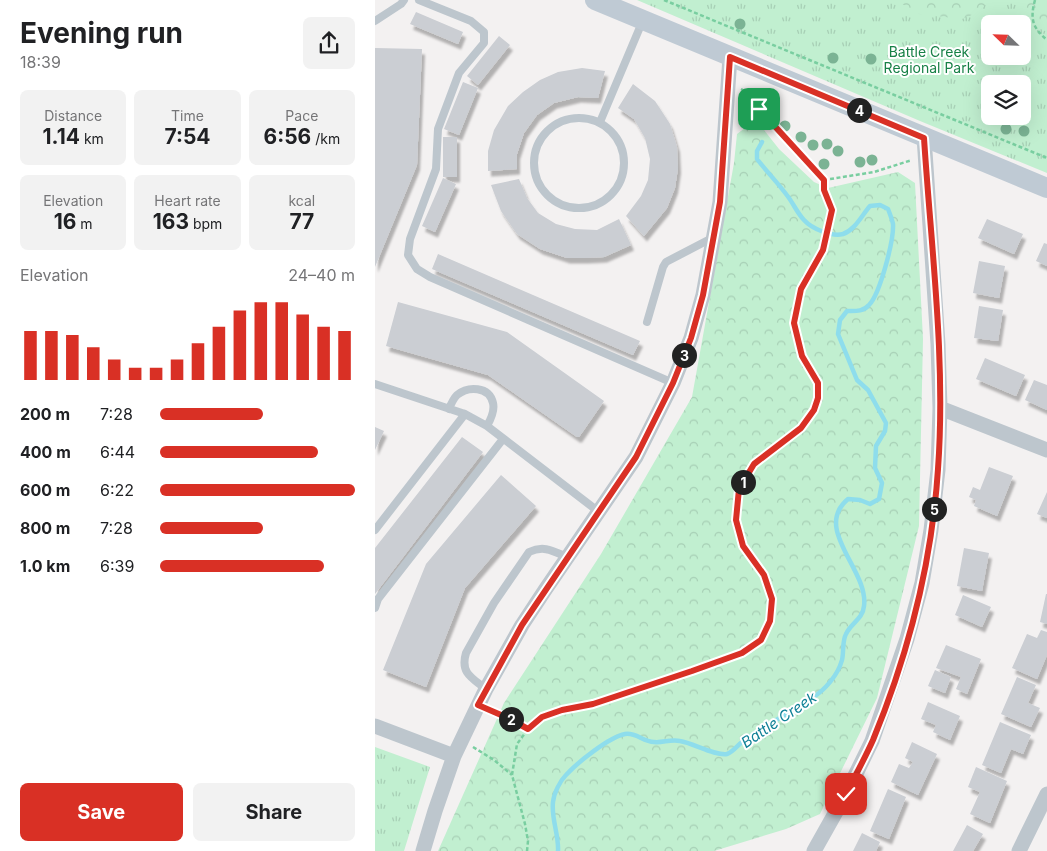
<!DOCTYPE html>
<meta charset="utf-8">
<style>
body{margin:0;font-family:Inter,sans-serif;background:#f2f2f2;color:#202124;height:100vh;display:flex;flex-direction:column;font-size:19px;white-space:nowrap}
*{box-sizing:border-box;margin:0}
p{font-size:16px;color:#757577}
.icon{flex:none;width:28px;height:28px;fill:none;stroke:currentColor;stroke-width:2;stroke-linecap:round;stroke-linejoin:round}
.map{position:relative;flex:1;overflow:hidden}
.panel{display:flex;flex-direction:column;background:#fff;width:375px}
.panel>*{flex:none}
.needle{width:32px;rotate:293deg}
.tools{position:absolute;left:606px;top:15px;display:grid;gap:10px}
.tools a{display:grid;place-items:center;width:50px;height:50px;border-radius:8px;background:#fff;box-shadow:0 5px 20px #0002;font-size:25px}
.pin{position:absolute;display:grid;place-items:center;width:42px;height:42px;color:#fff;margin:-21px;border-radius:10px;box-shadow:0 2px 8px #0006}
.km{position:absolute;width:25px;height:25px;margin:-12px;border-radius:50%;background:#222;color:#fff;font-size:14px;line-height:25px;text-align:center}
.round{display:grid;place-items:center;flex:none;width:52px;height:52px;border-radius:8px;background:#f2f2f2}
.summary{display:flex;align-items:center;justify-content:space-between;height:85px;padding:0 20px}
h1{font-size:28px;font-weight:700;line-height:38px}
.figures{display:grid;grid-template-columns:repeat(3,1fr);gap:8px;height:85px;padding:5px 20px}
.figures div{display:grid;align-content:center;border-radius:8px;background:#f2f2f2;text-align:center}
.figures b{font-size:21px;font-weight:700}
.figures small{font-size:14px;font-weight:400}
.figures p{font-size:14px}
.chart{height:140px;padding:10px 20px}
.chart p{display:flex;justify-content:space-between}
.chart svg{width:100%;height:90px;margin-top:5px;stroke:#d93025;stroke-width:6}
.primary-button{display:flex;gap:10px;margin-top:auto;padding:10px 20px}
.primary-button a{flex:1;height:58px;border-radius:8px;background:#d93025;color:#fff;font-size:20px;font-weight:700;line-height:58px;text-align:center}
.primary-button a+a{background:#f2f2f2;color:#202124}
ul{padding:0 20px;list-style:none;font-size:16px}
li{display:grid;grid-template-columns:80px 60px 1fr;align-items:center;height:38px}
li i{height:12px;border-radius:6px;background:#d93025}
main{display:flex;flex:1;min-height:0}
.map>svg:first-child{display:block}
</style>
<main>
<section class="panel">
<div class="summary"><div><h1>Evening run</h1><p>18:39</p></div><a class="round"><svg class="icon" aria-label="share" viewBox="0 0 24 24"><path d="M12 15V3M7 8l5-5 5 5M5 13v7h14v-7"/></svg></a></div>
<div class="figures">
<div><p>Distance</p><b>1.14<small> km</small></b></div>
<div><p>Time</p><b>7:54</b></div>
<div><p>Pace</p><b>6:56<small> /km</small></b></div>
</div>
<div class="figures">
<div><p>Elevation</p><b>16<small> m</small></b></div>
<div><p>Heart rate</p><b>163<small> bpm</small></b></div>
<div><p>kcal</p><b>77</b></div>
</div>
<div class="chart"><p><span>Elevation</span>24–40 m</p>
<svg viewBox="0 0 160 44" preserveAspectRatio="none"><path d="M5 44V20M15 44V20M25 44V22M35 44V28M45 44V34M55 44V38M65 44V38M75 44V34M85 44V26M95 44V18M105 44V10M115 44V6M125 44V6M135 44V12M145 44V18M155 44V20"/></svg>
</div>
<ul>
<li><b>200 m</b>7:28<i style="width:53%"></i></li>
<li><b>400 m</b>6:44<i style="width:81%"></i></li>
<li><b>600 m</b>6:22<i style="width:100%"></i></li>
<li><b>800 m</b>7:28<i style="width:53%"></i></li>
<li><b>1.0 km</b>6:39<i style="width:84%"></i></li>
</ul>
<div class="primary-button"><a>Save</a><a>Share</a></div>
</section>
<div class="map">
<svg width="672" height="851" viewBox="0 0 672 851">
<defs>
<pattern id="grass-tufts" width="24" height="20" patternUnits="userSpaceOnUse" patternTransform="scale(1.25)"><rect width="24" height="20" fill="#c1efd0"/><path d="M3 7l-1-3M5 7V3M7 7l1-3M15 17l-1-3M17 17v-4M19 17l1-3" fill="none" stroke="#a7cfb5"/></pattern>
<pattern id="forest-crowns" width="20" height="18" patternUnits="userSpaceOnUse" patternTransform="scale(1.25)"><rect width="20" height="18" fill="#c1efd0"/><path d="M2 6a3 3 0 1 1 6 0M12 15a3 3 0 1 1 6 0" fill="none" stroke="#a7cfb5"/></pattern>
<filter id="shadow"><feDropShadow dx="3" dy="5.5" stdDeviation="1" flood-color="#0004"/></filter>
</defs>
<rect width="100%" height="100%" fill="#f3f1f1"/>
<!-- grass -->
<path fill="url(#grass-tufts)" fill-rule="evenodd" d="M262,0H672V173L545,121ZM615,24H648V56H615ZM615,84H648V116H615Z
M0,747L55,767L29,851H0Z"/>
<!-- forest -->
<path fill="url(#forest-crowns)" d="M526,0H614L604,12L587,19L544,14L527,4Z
M651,0H672V32L653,23Z
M381,120L404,149L439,182L453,188L523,172L540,183L548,339L544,526L502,698L445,814L411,829L339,851H63L129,703L226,554L317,397L359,163L362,134Z"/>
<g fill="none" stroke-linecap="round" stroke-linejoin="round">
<!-- stream -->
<path stroke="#8eddec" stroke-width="4.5" d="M183,851C184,835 176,818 178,802C179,793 185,781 191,775C202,763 234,737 250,734C261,732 268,742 279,742C288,743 295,739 305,741C318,743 340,756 352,754C358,752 362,746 367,742C389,725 415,714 437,698C450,690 463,675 467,660C469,652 467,641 471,634C476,623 488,619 489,606C494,570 437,529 473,499L485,500L495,504L504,499L507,483L500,468L501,446L510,431L511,423L493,390L482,380L463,334L465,320L472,311C480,311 488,312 494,305C505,294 519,240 518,224C517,219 515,214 513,209L505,205L495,206C487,215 480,230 468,234C457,237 437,229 429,220C423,214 419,205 414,198C404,184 392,172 382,159V151L387,142"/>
</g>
<!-- building -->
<path fill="#cbced3" filter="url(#shadow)" d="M41,12L88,32L83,44L35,24Z
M124,36L135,45L103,85L92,76Z
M0,48L47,49L42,165L0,267Z
M207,68L230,71L223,98L203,97L179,103L162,115L149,133L142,154V169L113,171V151L119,130L133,106L148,92L165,80L183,72Z
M88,82L103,88L84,135L69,129Z
M258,84L280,101L295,124L302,147L303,168L300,188L292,208L269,236L251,216L266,196L273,180L275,159L270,138L259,119L243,108Z
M68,137H82V177H68Z
M68,178L81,184L60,232L47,226Z
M144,179L152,198L163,213L181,224L200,229L222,230L244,219L256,245L229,257L210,258H192L165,249L142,234L126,211L116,185Z
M612,219L648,234L639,254L603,238Z
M669,243L672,244V266L661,261Z
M63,254L265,341L258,355L57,269Z
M604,261L630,266L624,298L598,293Z
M23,302L132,332L229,401L204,437H202L113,375L11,346Z
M604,306L628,310L623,341L599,338Z
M610,358L650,375L641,396L601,379Z
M659,380L672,385V410L650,400Z
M0,427L9,431L0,450Z
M87,437L108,452L0,594V548Z
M614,467L638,476L622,516L599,506L601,500L594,497L598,487L605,490Z
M126,475L161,506L90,588L51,687L8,670L51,564Z
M672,492V518L662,514Z
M589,548L614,553L607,591L582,586Z
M671,594H672V624L665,622Z
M588,595L616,607L607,627L580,615Z
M666,630L672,632V655L662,679L637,668L652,634L662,638Z
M571,645L606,659L592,694L581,689L586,677L561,668Z
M560,670L576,677L570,693L553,686Z
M642,677L661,685L653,703L665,708L656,727L626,714Z
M553,702L585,716L575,740L558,732L561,725L546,719Z
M625,722L656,735L648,754L636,749L626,773L607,765Z
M537,742L562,754L543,795L516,782L524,764L534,768L538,762L530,758Z
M601,767L632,781L615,823L595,814L605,792L593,787Z
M513,789L531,797L514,839L495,831Z
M592,825L608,834L598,851H578Z
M487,833L505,842L501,851H478Z"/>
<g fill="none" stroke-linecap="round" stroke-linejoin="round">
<!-- path -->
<path stroke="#79cea0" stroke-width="2.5" stroke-dasharray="4 2.5" stroke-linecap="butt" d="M289,0L672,158
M660,0C655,19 657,27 672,40
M366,89L370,91L384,109L449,180
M116,711L153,729
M98,747L119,760L137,775
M152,851L153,841L150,824L137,775L142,744L153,729L167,717L187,710L218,704L367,653L386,640L395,621L397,599L389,575L369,546L361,519L364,489L379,463L426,428L439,410L443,397V383L427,356L419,323L426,289L448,249L457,210L449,190V180L499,172L537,160"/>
<!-- lane -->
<path stroke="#bdc6cd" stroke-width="8" d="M44,0L96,21L109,32V43L84,73L63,129L61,169L35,239L33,255L42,269L55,277L298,383
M0,21L26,4L29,0
M159 163a45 45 0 1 1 90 0a45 45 0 1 1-90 0Z
M225,122L268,20
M272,322L288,267L291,262L339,237
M0,384L90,414L112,426L224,512
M74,409C76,404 79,398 82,395C93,386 114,386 118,403C120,411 116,419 112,426
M0,530L90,414
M0,608L3,599L128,439
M111,689C97,678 85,673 91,653L119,603L154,552C169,545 178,551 192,557"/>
<!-- street -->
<path stroke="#bdc6cd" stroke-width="15" d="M565,408L672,450
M0,726L79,756
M48,851L60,811L79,756L111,689L147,625L170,590L261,457L298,383L316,338L328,295L345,202L355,57
M439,851L471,794L497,741L532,639L547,583L556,530L563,470L565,408L563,344L549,137
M644,851L672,794"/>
<!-- secondary -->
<path stroke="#bfcad4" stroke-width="20" d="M220,0L672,188"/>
</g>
<!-- trees -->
<g fill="#7bb394">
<circle cx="365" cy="24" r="5.5"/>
<circle cx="458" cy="58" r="5.5"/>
<circle cx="496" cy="59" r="5.5"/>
<circle cx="410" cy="126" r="5.5"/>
<circle cx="631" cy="129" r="5.5"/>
<circle cx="649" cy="131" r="5.5"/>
<circle cx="426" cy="137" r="5.5"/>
<circle cx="452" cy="144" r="5.5"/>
<circle cx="438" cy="145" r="5.5"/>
<circle cx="463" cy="151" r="5.5"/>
<circle cx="497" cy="160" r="5.5"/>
<circle cx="485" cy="162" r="5.5"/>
<circle cx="449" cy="164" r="5.5"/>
</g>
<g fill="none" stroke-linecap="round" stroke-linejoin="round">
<defs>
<path id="route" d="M384,109L449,180V190L457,210L448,250L426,289L419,323L427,356L443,383V398L439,410L426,428L379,464L364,489L361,520L368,546L389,575L397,599L395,621L386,640L367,653L317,671L218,704L187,710L167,717L153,729L133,718L103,705L147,625L261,457L298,383L316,338L328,295L345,202L355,57L549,138C556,247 571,360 563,469C557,561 533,655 498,740C490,758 480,776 471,794"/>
</defs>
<!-- route casing -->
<use href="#route" stroke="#fff" stroke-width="10"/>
<!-- route -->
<use href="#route" stroke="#d93025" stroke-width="6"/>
</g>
<g text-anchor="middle" stroke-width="4" stroke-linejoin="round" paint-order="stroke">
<!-- park labels -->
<g font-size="14" fill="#188147" stroke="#fff">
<text x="554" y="57">Battle Creek<tspan x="554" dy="16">Regional Park</tspan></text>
</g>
<!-- water labels -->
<g font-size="15" font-style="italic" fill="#0e8096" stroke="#fff">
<text transform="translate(404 720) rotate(-34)" y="5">Battle Creek</text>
</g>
</g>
</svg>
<div class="tools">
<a><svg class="needle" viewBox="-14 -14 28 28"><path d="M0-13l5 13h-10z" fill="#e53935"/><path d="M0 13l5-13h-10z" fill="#757577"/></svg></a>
<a><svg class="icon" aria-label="layers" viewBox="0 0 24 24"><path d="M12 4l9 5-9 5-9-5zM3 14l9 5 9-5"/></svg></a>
</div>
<div class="pin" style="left:384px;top:109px;background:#1e9e55"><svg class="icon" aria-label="arrive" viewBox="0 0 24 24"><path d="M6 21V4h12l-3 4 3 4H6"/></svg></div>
<div class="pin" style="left:471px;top:794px;background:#d93025"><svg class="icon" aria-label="check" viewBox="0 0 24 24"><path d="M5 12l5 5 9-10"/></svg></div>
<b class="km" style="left:368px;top:482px">1</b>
<b class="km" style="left:136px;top:719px">2</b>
<b class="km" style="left:309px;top:355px">3</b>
<b class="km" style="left:484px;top:110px">4</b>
<b class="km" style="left:559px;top:509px">5</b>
</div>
</main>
